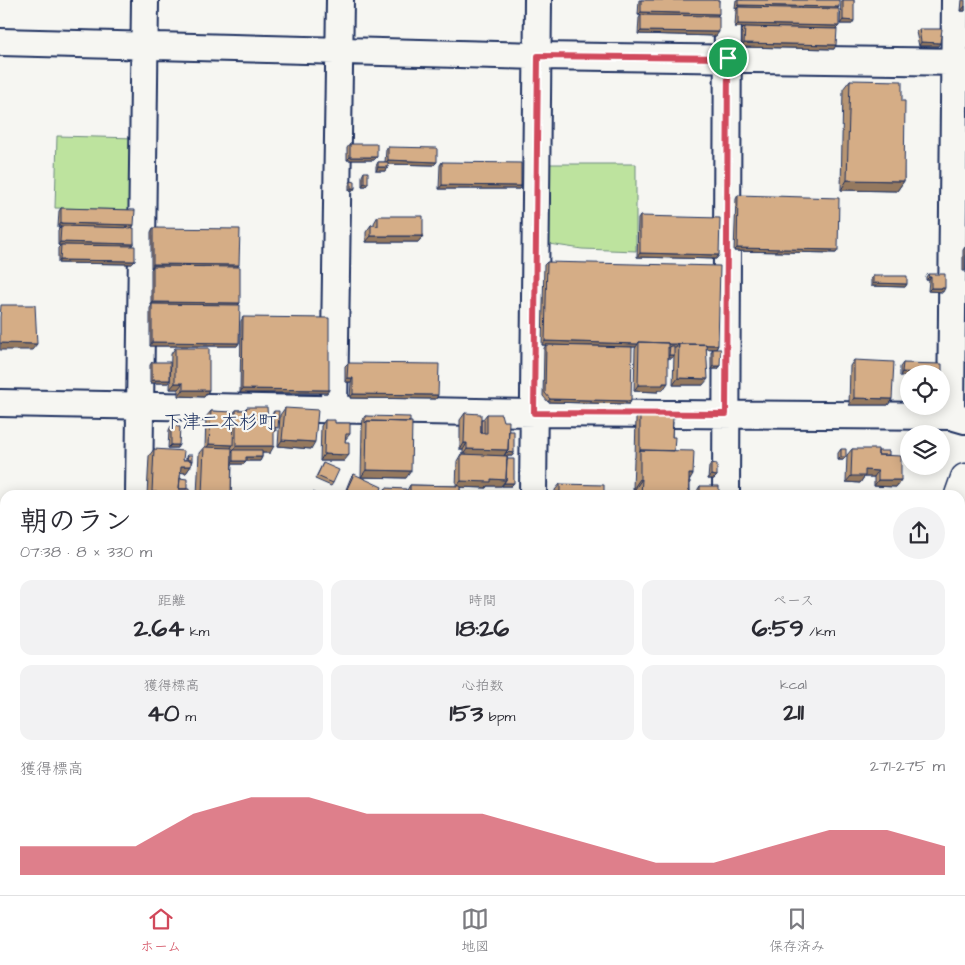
<!DOCTYPE html>
<html lang="ja">
<meta charset="utf-8">
<style>
body{margin:0;font-family:"Architects Daughter","Klee One",sans-serif;background:#f2f2f3;color:#2b2b33;height:100vh;display:flex;flex-direction:column;font-size:19px;white-space:nowrap}
*{box-sizing:border-box;margin:0}
p{font-size:16px;color:#7c7c81}
.icon{flex:none;width:28px;height:28px;fill:none;stroke:currentColor;stroke-width:2;stroke-linecap:round;stroke-linejoin:round}
.map{position:relative;flex:1;overflow:hidden}
.sheet{position:absolute;left:0px;top:490px;width:965px;height:405px;display:flex;flex-direction:column;background:#fff;border-radius:15px 15px 0 0;box-shadow:0 2px 12px #0003}
.sheet>*{flex:none}
.tools{position:absolute;left:900px;top:365px;display:grid;gap:10px}
.tools a{display:grid;place-items:center;width:50px;height:50px;border-radius:50%;background:#fff;box-shadow:0 2px 12px #0003;font-size:25px}
.pin{position:absolute;display:grid;place-items:center;width:42px;height:42px;color:#fff;margin:-21px;border:2px solid #fff;border-radius:50%;box-shadow:0 1px 5px #0007}
.round{display:grid;place-items:center;flex:none;width:52px;height:52px;border-radius:26px;background:#f2f2f3}
.head{display:flex;align-items:center;justify-content:space-between;height:85px;padding:0 20px}
h1{font-size:28px;font-weight:700;line-height:38px}
.stats{display:grid;grid-template-columns:repeat(3,1fr);gap:8px;height:85px;padding:5px 20px}
.stats div{display:grid;align-content:center;border-radius:12px;background:#f2f2f3;text-align:center}
.stats b{font-size:25px;font-weight:700}
.stats small{font-size:14px;font-weight:400}
.stats p{font-size:14px}
.chart{height:140px;padding:10px 20px}
.chart p{display:flex;justify-content:space-between}
.chart svg{width:100%;height:90px;margin-top:5px;fill:#d1495b;opacity:.7}
.menu{display:flex;justify-content:space-around;align-items:center;height:70px;border-top:1px solid #e1e1e2;background:#fff;font-size:14px;color:#7c7c81}
.menu a{display:grid;justify-items:center;gap:2px}
.menu .active{color:#d1495b}
.map>svg:first-child{display:block}
</style>
<div class="map">
<svg width="965" height="895" viewBox="0 0 965 895">
<rect width="100%" height="100%" fill="#f6f6f2"/>
<filter id="ink" filterUnits="userSpaceOnUse"><feTurbulence type="fractalNoise" baseFrequency=".02" numOctaves="2"/><feDisplacementMap in="SourceGraphic" scale="10" xChannelSelector="R" yChannelSelector="G"/><feConvolveMatrix kernelMatrix="1 2 1 2 8 2 1 2 1" color-interpolation-filters="sRGB"/></filter>
<g filter="url(#ink)">
<!-- green -->
<path fill="#bde39e" stroke="#6c897e" d="M57,136L137,138L138,210L55,208Z
M543,164H636V251L582,249L542,243Z"/>
<g fill="none" stroke-linecap="round" stroke-linejoin="round">
<defs>
<path id="minor" d="M0,42L538,56L965,62
M0,403L534,413L951,416L965,420
M334,410L340,0
M951,416L955,0
M139,495L145,0
M533,495L538,0
M726,495L728,0
M0,840H5
M960,854H965
M114,895V890
M246,895V890
M379,895V890
M527,895V890
M723,895V890
M943,895L944,890"/>
<path id="major" d="M959,495L965,478
M960,599L965,587
M785,895L788,890
M824,895L826,890"/>
</defs>
<!-- minor casing -->
<use href="#minor" stroke="#1b2f5e" stroke-width="30"/>
<!-- major casing -->
<use href="#major" stroke="#1b2f5e" stroke-width="31"/>
<!-- minor -->
<use href="#minor" stroke="#f6f6f2" stroke-width="26"/>
<!-- major -->
<use href="#major" stroke="#f6f6f2" stroke-width="28"/>
</g>
<!-- wall -->
<path fill="#b79573" stroke="#1b2f5e" d="M639,0H719L717,16L716,36L638,34L639,18L641,15H638Z
M736,0H839L837,9L839,26L836,29L834,49L742,47V30L745,27H735L736,10L737,9L735,8Z
M841,0H854L852,24H840Z
M962,0H965V11H961Z
M919,29L938,46H919L916,32Z
M850,80L902,101L904,181L897,191L841,190L843,89Z
M350,144L377,157L374,160H347V148Z
M388,147L437,162L434,165L388,164V167L386,171H376V166L378,162H385L386,150Z
M442,162L521,186L519,189H439L440,165Z
M364,172L368,183L366,186H362V176Z
M351,181L355,188L353,191H349V185Z
M738,195L838,250L836,253L734,251L736,199Z
M61,208L134,225L132,228L134,244L132,246L135,261L132,264L58,263V248L60,246L58,245V230L61,227H58L59,211Z
M378,216L423,236L418,242H366V232L371,225H374V223Z
M640,216L719,255L716,259L637,257L638,219Z
M153,228L238,267L239,343L237,346H150V308L152,305H151V269L152,268H151V232Z
M965,247V271H963V250Z
M547,262L718,345L716,349L720,366L718,369H711V352L713,349H715L706,348L703,385H673L674,355L672,358H668L663,390H659L658,392L634,391L635,349L636,347L542,345L544,265Z
M928,274L943,292L928,291L929,280H926V277Z
M873,276L907,284L905,287L871,286V279Z
M243,317L327,393H240L241,321Z
M546,345L631,401L629,404L548,402L543,396L544,348Z
M175,348L209,390L204,397L178,396V389H170L171,354Z
M854,360L892,399L888,405H849L850,366Z
M152,362L168,383H150V365Z
M348,363L436,399L350,398L351,382H345V366Z
M903,363L941,374H909L900,376V367Z
M907,376H909V384H905V379Z
M247,407L268,422H271L272,414L274,411L276,431H274L270,453H262V457L260,461H246L244,464H232L231,495H197L199,453L204,447H205L206,417L211,411L234,413L236,410H244Z
M285,408L311,449L278,446L280,415Z
M465,413L481,419H483L487,414L503,421L509,431L514,453L512,456H507L511,486H487L486,488L460,487V495H383V492L386,488L406,492L410,485L456,486L457,461L461,454H463V450H460V420Z
M640,413L673,422L672,437L674,451L689,480L690,495H635V489H633L634,460L635,457L636,419Z
M365,416L410,422L406,478L361,477L362,428L363,419Z
M325,420L335,423L350,434L345,440L344,461H320L321,426Z
M171,426L177,448H168L169,430Z
M154,449L183,460H185L188,455L192,461L191,463V466L186,473L180,472V479L187,489L189,495H147L149,456Z
M841,449L843,460H838V453Z
M852,449L878,451L889,455L901,480L896,487L874,486V477H864L860,483L846,482L847,455Z
M323,463L333,483L331,486L315,479Z
M711,463L717,476L714,479H708L709,467Z
M354,474L379,495H352L345,492L351,477Z
M560,484L604,495H554L555,493V490Z
M700,486L719,495H697L698,489Z
M965,711V759H960V733L961,732L962,716Z
M963,788L965,842H960V793Z
M961,870L965,895H956V890H960V871Z
M68,890H109V895H68Z
M180,890H216V895H180Z
M304,890H365V895H304Z
M389,890H453L451,891V895H388L390,892H389Z
M456,890H490V895H456Z
M633,890H665V895H633Z
M672,890H702V895H672Z
M859,890H878V895H854L855,894H859Z"/>
<!-- shaded-wall -->
<path fill="#95795e" stroke="#1b2f5e" d="M738,5L839,7L836,11L738,7L737,9L735,8Z
M965,6V11H961Z
M641,12L719,14L716,17L638,15Z
M843,20L854,21L852,24H840Z
M738,24L839,26L836,29L735,27Z
M641,31L719,32L716,36L638,34Z
M921,42L940,43L938,46H919Z
M744,43L836,45L834,49L742,47Z
M350,157H377L374,160H347Z
M388,160L437,162L434,165L385,164Z
M378,167H388L386,171H376Z
M847,180L904,181L897,191L841,190Z
M364,183H368L366,186H362Z
M442,185L521,186L519,189H439Z
M351,188H355L353,191H349Z
M61,223L134,225L132,228L58,227Z
M371,236H423L418,242H366Z
M60,242L134,244L132,247L58,245Z
M737,248L838,250L836,253L734,251Z
M640,253L719,255L716,259L637,257Z
M60,260L135,261L132,264L58,263Z
M153,264L239,265L237,268L153,266L152,268H151Z
M929,277H931L929,280H926Z
M873,283L907,284L905,287L871,286Z
M931,288H945L943,292L928,291Z
M153,302L240,303L237,306L152,304L151,305Z
M545,341L638,344L636,347L542,345Z
M152,342L239,343L237,346H150Z
M0,343L37,344L32,350H0Z
M639,344H678L676,348H670V346L669,348Z
M679,344L718,345L716,349L678,348Z
M669,355H674L672,358H667Z
M713,366H720L718,369H711Z
M902,372L921,373L920,374H909V376H900Z
M347,378H353L351,382H345Z
M678,378L708,379L703,385H673Z
M152,380H170L168,383H150Z
M907,381H909V384H905Z
M175,383H183L178,389H170Z
M663,383H668L663,390H659L658,392L634,391L638,385Z
M242,389L329,390L327,393H240Z
M183,390H209L204,397L178,396Z
M353,394L438,395L436,399L350,398Z
M854,398L892,399L888,405H849Z
M550,399L631,401L629,404L548,402Z
M282,440L315,442L311,449L278,446Z
M464,443H467L463,450H460Z
M209,444L233,445L228,452L205,451Z
M171,445H179L177,448H168Z
M236,446H274L270,453H233V450L231,453Z
M467,449L508,450L504,456L463,455Z
M506,452L514,453L512,456H504Z
M324,454L349,455L344,461H320Z
M246,457H262L260,461H244Z
M841,457H846L843,460H838Z
M233,461H246L244,464H231Z
M181,466H191L186,473L176,472Z
M366,470L411,471L406,478L361,477Z
M865,470L878,471L874,477H864L860,483L846,482L851,476Z
M689,474H693L687,484Z
M711,475L717,476L714,479H708Z
M491,479L506,480L501,486H487L486,488L456,487L461,481Z
M640,479H642L635,489H633Z
M878,480H901L896,487L874,486Z
M504,483H514L511,486H502Z
M152,492H165L163,495H149Z
M0,646H5V653H0Z
M0,709H5V716H0Z
M962,752H965V759H960V755Z
M0,821H5V828H0Z
M962,835H965V842H960V839Z
M311,892H319L317,895H309Z"/>
<!-- building -->
<path fill="#d5ad86" stroke="#1b2f5e" d="M641,0H719V14L641,12Z
M738,0H839V7L738,5Z
M843,0H854V21L843,20Z
M738,7L839,9V26L738,24Z
M641,15L719,16V32L641,31Z
M745,27L837,29L836,45L744,43Z
M919,29H942L940,43L921,42Z
M850,80L902,81V101H905L904,181L847,180Z
M350,144H377V157H350Z
M388,147L437,148V162L388,160Z
M378,162H388V167H378Z
M442,162L521,163V186L442,185Z
M364,172H368V183H364Z
M351,181L355,182V188H351Z
M738,195L839,198L838,250L737,248Z
M61,208L135,210L134,225L61,223Z
M378,216H423V236H371V225L378,226Z
M640,216L720,218L719,255L640,253Z
M61,226L134,228V244L60,242Z
M153,228L240,229L239,265L153,264Z
M61,245L135,246V261L60,260Z
M547,262L720,266L718,345L679,344H668V343L639,342L638,344L545,341Z
M153,266L240,267V303L153,302Z
M928,274H945V288H931V277H929Z
M873,276H907V284L873,283Z
M152,304L240,305L239,343L152,342Z
M1,305H35L37,344L0,343V317Z
M243,317L329,318V390L242,389Z
M639,342L668,343V383H663V385H638Z
M679,344H706L708,379L678,378Z
M546,345L632,347L631,401L550,399L545,393Z
M670,346H674V355H669Z
M175,348H209V390H183V383H175Z
M713,349H721L720,366H713Z
M854,360L894,362L892,399L854,398Z
M152,362H170V380H152Z
M348,363L439,364L438,395L353,394V378H347Z
M903,363L942,364V382H941V374H921V373L902,372Z
M247,407H267L268,422H274V446H236V410H246Z
M285,408L318,410L315,442L282,440Z
M211,411L234,412L233,445L209,444Z
M274,411H279L278,428L274,427V422H273Z
M465,413L481,414V433H487V414H501L503,421H509L508,450L467,449V443H464Z
M640,413H676L675,418H673L672,437H675L674,451L640,450V451Z
M365,416L410,417V422L367,421L365,423Z
M481,419H484V433H481Z
M325,420H335V423H350V434H346L345,442H349V455L324,454Z
M367,421L412,422L411,471L366,470Z
M171,426L180,427L179,445H171Z
M509,431H514V453L506,452L508,450Z
M204,447L232,448L231,495H202Z
M154,449L184,451L183,460H191V466H181L179,489H189V495H165V492H152Z
M841,449H846V457H841Z
M852,449H878V455L901,456V480H878V471L865,470V476H851Z
M233,450H262V457H246V461H233Z
M640,450L694,451L693,474H689V495H641L642,479H640Z
M878,451H889V455H878Z
M461,454L507,456L506,480L491,479V482L461,481Z
M188,455H192V461H191V460H187Z
M507,459H514V483H504L506,480Z
M323,463L339,470L333,483L317,476Z
M711,463L717,464V476L711,475Z
M354,474L382,487L379,495H361L347,489Z
M180,478L187,479V489H179Z
M689,481H690V495H689Z
M560,484L604,485V495H556V492H560Z
M410,485L460,486V495H410Z
M700,486H719V495H700Z
M386,488L406,489V495H386Z
M313,492L319,495H311Z
M0,600H5V646H0Z
M0,662H5V709H0Z
M962,730H965V752H962Z
M0,747H1L2,757H0Z
M0,768H5V821H0Z
M963,788H965V835H962Z
M961,870H965V895H960Z
M75,890H109V895H75Z
M184,890H216V895H184Z
M311,890H365V895H319V892H311Z
M393,890H452L451,895H393Z
M460,890H490V895H460Z
M501,890H520V895H501Z
M638,890H665V895H638Z
M677,890H702V895H677Z
M863,890H878V895H855V894H862Z"/>
</g>
<g fill="none" stroke-linecap="round" stroke-linejoin="round" filter="url(#ink)">
<defs>
<path id="route" d="M538,56L728,58L726,414L534,413Z"/>
</defs>
<!-- route casing -->
<use href="#route" stroke="#fff" stroke-width="10"/>
<!-- route -->
<use href="#route" stroke="#d1495b" stroke-width="6"/>
</g>
<g text-anchor="middle" stroke-width="4.5" stroke-linejoin="round" paint-order="stroke">
<!-- quarter labels -->
<g font-size="19" fill="#1b2f5e" stroke="#f6f6f2">
<text x="220" y="428">下津二本杉町</text>
</g>
</g>
</svg>
<div class="tools">
<a><svg class="icon" aria-label="locate" viewBox="0 0 24 24"><circle cx="12" cy="12" r="6"/><path d="M12 2v4M12 18v4M2 12h4M18 12h4"/></svg></a>
<a><svg class="icon" aria-label="layers" viewBox="0 0 24 24"><path d="M12 4l9 5-9 5-9-5zM3 14l9 5 9-5"/></svg></a>
</div>
<div class="pin" style="left:728px;top:58px;background:#1e9e55"><svg class="icon" aria-label="arrive" viewBox="0 0 24 24"><path d="M6 21V4h12l-3 4 3 4H6"/></svg></div>
<section class="sheet">
<div class="head"><div><h1>朝のラン</h1><p>07:38 · 8 × 330 m</p></div><a class="round"><svg class="icon" aria-label="share" viewBox="0 0 24 24"><path d="M12 15V3M7 8l5-5 5 5M5 13v7h14v-7"/></svg></a></div>
<div class="stats">
<div><p>距離</p><b>2.64<small> km</small></b></div>
<div><p>時間</p><b>18:26</b></div>
<div><p>ペース</p><b>6:59<small> /km</small></b></div>
</div>
<div class="stats">
<div><p>獲得標高</p><b>40<small> m</small></b></div>
<div><p>心拍数</p><b>153<small> bpm</small></b></div>
<div><p>kcal</p><b>211</b></div>
</div>
<div class="chart"><p><span>獲得標高</span>271–275 m</p>
<svg viewBox="0 0 160 44" preserveAspectRatio="none"><path d="M0 44V30L10 30L20 30L30 14L40 6L50 6L60 14L70 14L80 14L90 22L100 30L110 38L120 38L130 30L140 22L150 22L160 30V44z"/></svg>
</div>
</section>
</div>
<nav class="menu">
<a class="active"><svg class="icon" aria-label="home" viewBox="0 0 24 24"><path d="M3 11l9-7 9 7M6 9v11h12V9"/></svg>ホーム</a>
<a><svg class="icon" aria-label="map" viewBox="0 0 24 24"><path d="M3 6l6-2 6 2 6-2v14l-6 2-6-2-6 2zM9 4v14M15 6v14"/></svg>地図</a>
<a><svg class="icon" aria-label="saved" viewBox="0 0 24 24"><path d="M7 4h10v16l-5-4-5 4z"/></svg>保存済み</a>
</nav>
